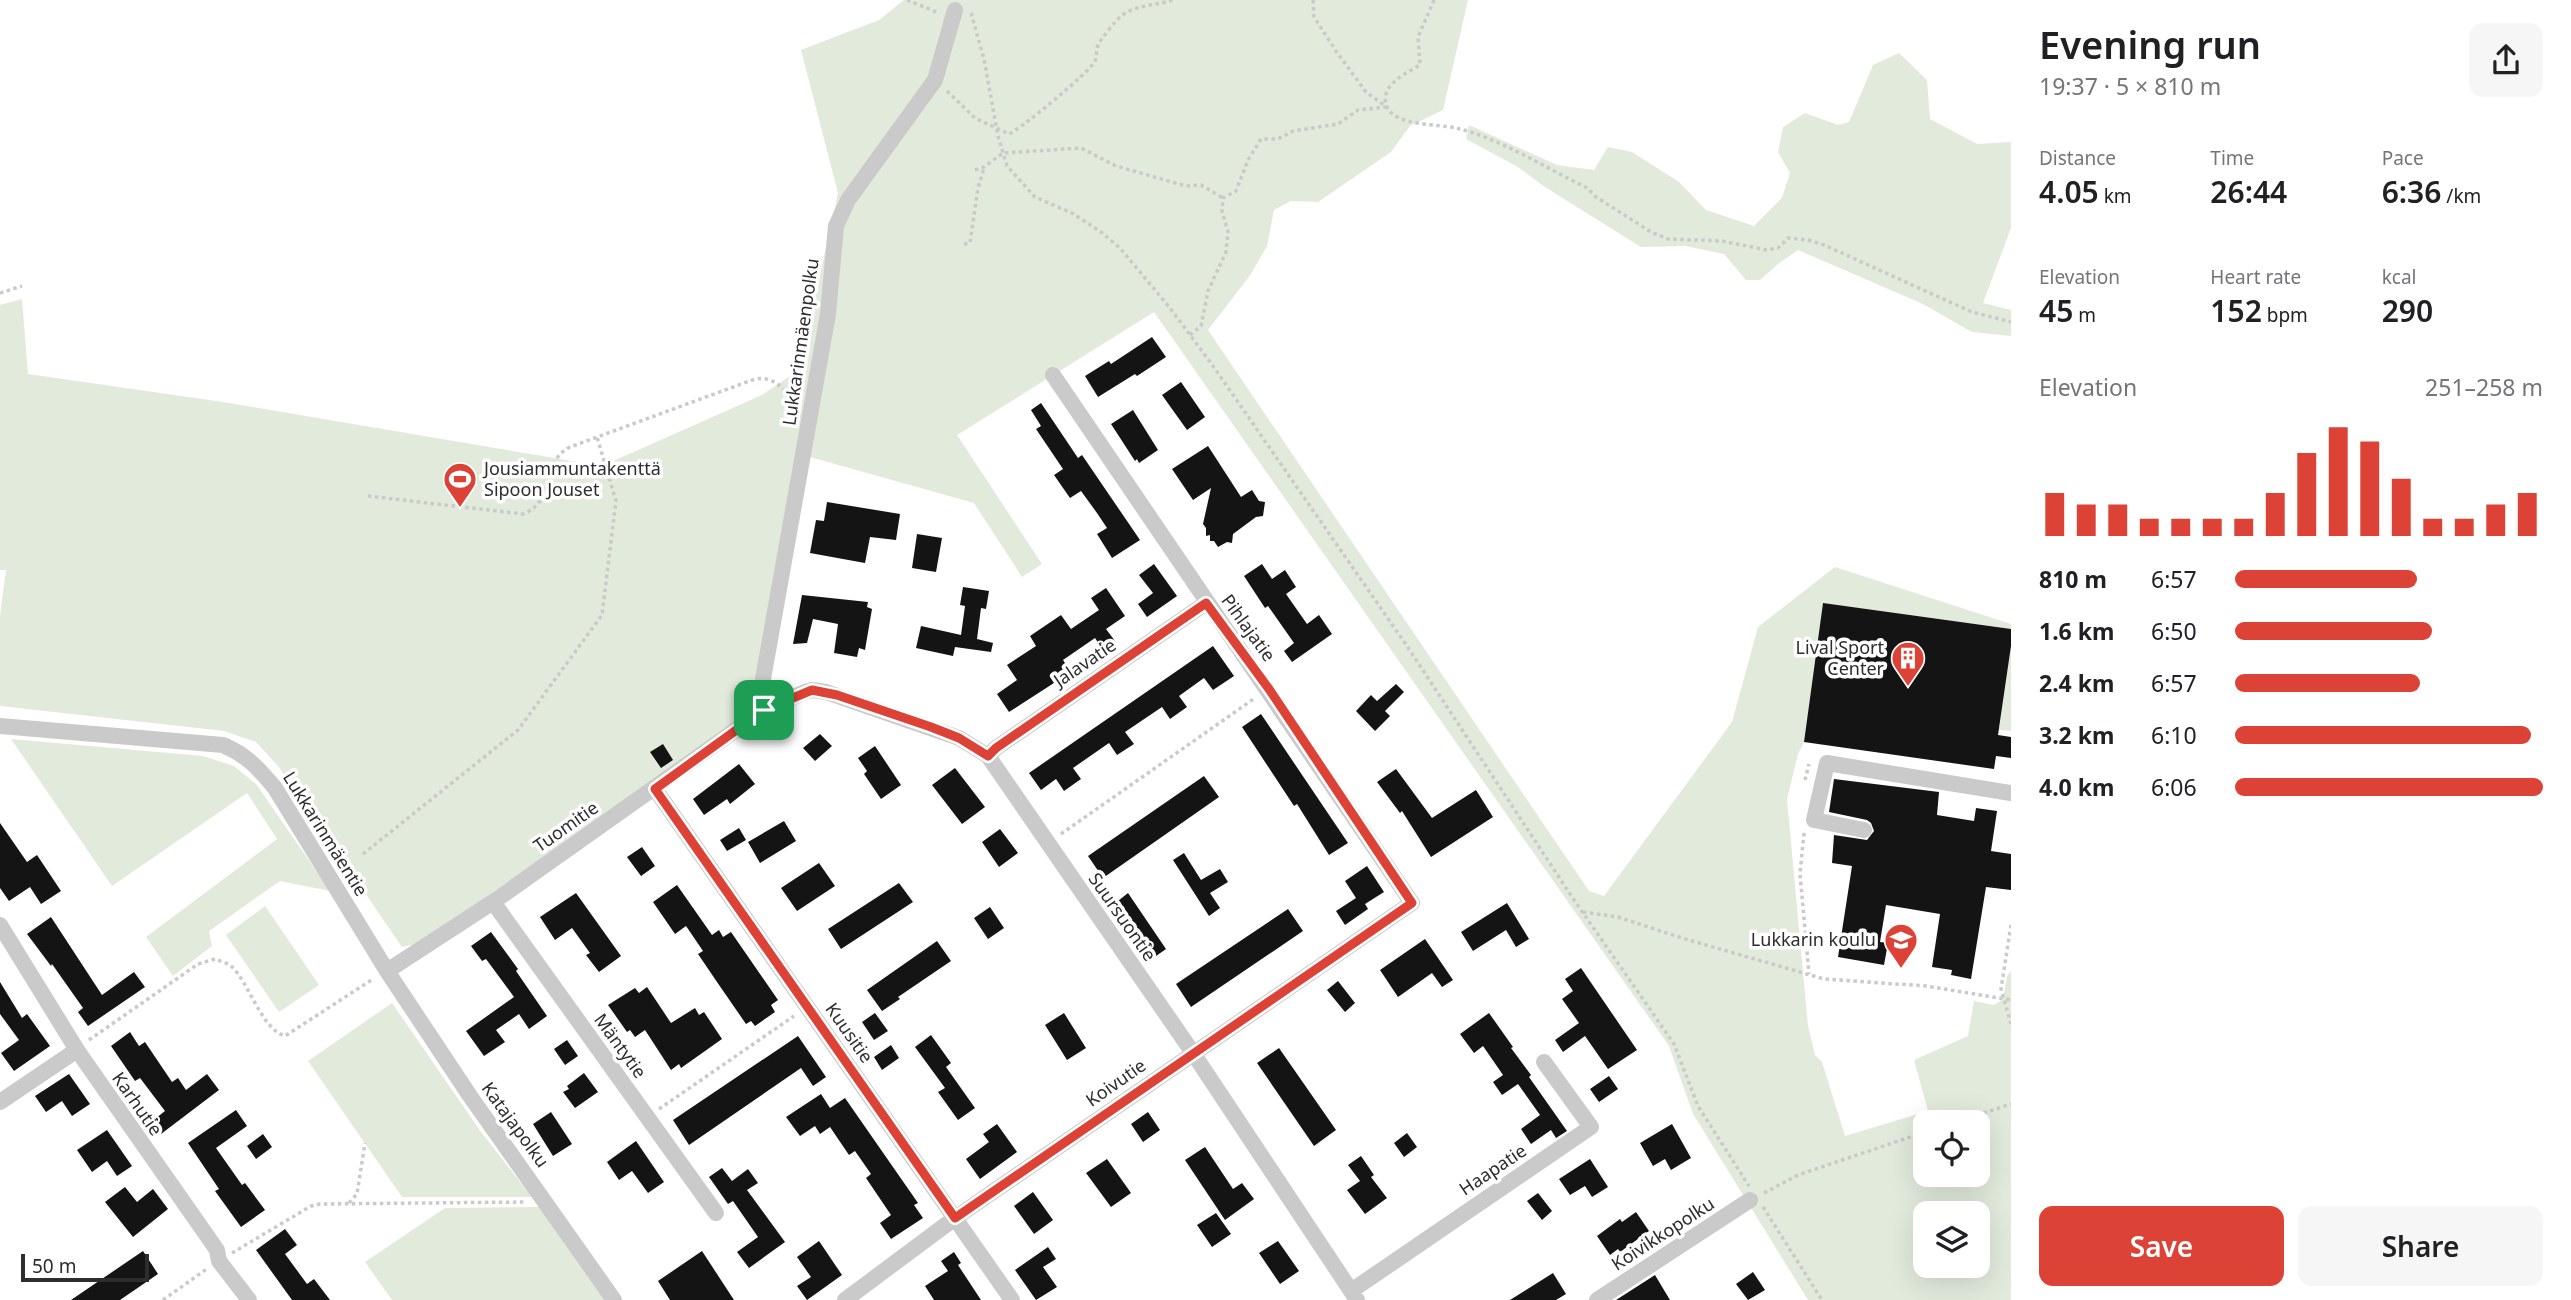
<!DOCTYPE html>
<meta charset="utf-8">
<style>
body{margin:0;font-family:"Noto Sans",sans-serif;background:#f6f6f6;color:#202124;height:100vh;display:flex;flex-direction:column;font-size:26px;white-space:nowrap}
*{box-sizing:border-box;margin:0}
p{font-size:23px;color:#757577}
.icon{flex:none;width:38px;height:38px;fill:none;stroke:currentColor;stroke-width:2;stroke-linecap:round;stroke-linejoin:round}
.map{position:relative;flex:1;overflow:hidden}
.drawer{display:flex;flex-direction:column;background:#fff;width:560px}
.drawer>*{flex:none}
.fabs{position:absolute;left:1913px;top:1110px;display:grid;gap:14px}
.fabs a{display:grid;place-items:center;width:77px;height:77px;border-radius:14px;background:#fff;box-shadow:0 7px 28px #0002;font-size:35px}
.scale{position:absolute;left:21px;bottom:18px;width:128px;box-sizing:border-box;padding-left:7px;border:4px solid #2d2d2d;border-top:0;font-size:19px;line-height:24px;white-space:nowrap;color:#2d2d2d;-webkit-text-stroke:5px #fff;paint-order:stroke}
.pin{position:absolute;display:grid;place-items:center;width:60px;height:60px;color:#fff;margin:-30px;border-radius:14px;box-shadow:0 4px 10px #0006}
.round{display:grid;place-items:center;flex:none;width:74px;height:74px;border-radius:14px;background:#f6f6f6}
.head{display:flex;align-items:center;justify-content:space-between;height:119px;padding:0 28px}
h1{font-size:38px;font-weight:600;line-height:52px}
.figures{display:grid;grid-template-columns:repeat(3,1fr);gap:10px;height:119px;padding:7px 28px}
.figures div{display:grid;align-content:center}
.figures b{font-size:30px;font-weight:600}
.figures small{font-size:19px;font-weight:400}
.figures p{font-size:19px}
.chart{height:196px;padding:14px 28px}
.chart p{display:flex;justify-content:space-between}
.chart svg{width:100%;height:126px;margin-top:7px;stroke:#dd4236;stroke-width:6}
.cta{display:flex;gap:14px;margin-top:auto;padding:14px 28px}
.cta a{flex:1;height:80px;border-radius:14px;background:#dd4236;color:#fff;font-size:28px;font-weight:600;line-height:80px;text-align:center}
.cta a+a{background:#f6f6f6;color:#202124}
ul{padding:0 28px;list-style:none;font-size:23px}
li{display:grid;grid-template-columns:112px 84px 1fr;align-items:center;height:52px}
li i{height:18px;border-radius:9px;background:#dd4236}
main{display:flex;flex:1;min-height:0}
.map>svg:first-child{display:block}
</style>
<main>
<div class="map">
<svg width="2011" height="1300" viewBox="0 0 2011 1300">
<rect width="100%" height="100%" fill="#fff"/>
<!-- green -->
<path fill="#e1eadb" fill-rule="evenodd" d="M904,0H1468L1443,110L1410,126L1391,152L1318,202L1291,201L1274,210L1267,246L1251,274L1208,330L1589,891L1604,896L1732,722L1758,627L1835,567L2011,624V629L1823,603L1804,742L1798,754L1787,799L1808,1026L1815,1055L1822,1062L1845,1136L1928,1111L1914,1060L1968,1036L1974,1001L1994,1005L2003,999L2007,976L2011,971V1300H1808L1693,1114L1669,1046L1154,312L957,435L1042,564L1022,577L974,503L803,455L762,703L421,943L402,947L278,766L256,742L224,731L0,706V615L6,570H0V305L22,299L28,374L223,402L602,466L762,395L799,370L838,193L801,50L879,20ZM1925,1122H1978V1174H1925ZM1925,1213H1978V1265H1925Z
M1899,53L1927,80L1930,119L1977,144L2011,142V228L1983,303L2011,310V336L1972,332L1923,304L1798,250L1778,264L1760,280H1746L1724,254L1685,246L1641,247L1545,187L1518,167L1466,139L1469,125L1557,165L1594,170L1608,147L1632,152L1679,182L1706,210L1754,226L1782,198L1790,173L1778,152L1783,127L1805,113L1838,125L1849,122L1873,65Z
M2011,646V731L1999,730Z
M11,739L203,756L234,766L256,784L330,891L280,881L209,931L212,946L173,976L146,937L277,839L247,793L112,886Z
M265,906L319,985L279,1012L226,935Z
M392,1003L481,1132L532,1197H402L308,1061Z
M541,1207L605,1300H392L365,1262L445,1208Z"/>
<!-- building -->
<path fill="#141414" d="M1152,337L1166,357L1137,376L1135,374L1098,397L1085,376L1109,361L1111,364Z
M1181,382L1205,417L1187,430L1162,395Z
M1041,403L1078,458L1082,455L1140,540L1112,558L1097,534L1107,528L1097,513L1081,491L1070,498L1054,475L1063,469L1036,429L1041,426L1031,410Z
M1133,410L1158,450L1139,463L1137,459L1135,461L1111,424Z
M1208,446L1241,497L1252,490L1259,501L1265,502L1263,516L1256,517L1233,534L1232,543L1227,542L1218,547L1214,541H1210V535L1206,536V528L1203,524L1211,488L1193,500L1172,469Z
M827,502L900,514L896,540L870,537L865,563L810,553L816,520L824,521Z
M917,534L942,538L936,572L912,568Z
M1154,564L1177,596L1147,617L1138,604L1153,593L1139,575Z
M1262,564L1272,579L1285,570L1296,587L1286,594L1307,624L1319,615L1332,634L1292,662L1284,651L1294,643L1268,606L1265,608L1244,576Z
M963,587L989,591L986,609L981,608L977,639L993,643L991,652L955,647L953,656L916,648L921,626L961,635L965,606L960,605Z
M1106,588L1125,616L1106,629L1115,641L1103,650L1095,638L1063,660L1071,672L1009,712L997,694L1017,680L1007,665L1036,646L1030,636L1061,615L1071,629L1099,610L1091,598Z
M802,595L868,602L867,607L872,609L865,650L859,648L857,657L834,653L838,624L813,619L807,643L793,644Z
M1823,603L2011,629V646L1998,735L2011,737V758L1996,756L1994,769L1804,742Z
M1213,646L1234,676L1213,690L1204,678L1179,696L1187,707L1170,719L1162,707L1125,732L1134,744L1117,755L1109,743L1073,768L1081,779L1064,791L1056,779L1041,790L1029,773Z
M1396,684L1404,692L1385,711L1390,716L1375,731L1356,711L1371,695L1377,701Z
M1261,714L1348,843L1329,855L1297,804L1294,806L1242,727Z
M820,734L832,746L815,761L803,748Z
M663,744L673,760L661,768L650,752Z
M875,746L901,785L881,799L864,774L867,771L858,758Z
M739,764L755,784L730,804L727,799L704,815L693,799Z
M955,768L985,807L962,824L932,785Z
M1396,769L1432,818L1476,790L1493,817L1431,857L1402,811L1400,813L1377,782Z
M1204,776L1219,797L1103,878L1088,856Z
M1834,779L1939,792L1937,815L1974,821L1976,808L1997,811L1991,851L2011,854V890L1986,887L1971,979L1951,975L1952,970L1932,967L1940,914L1886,905L1880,942L1888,943L1884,965L1838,957L1852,866L1832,863L1834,835L1867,840L1874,831L1871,823L1867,820L1829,812Z
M784,821L796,841L760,863L748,842Z
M0,823L27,862L37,855L61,891L41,904L30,887L9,901L0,888Z
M739,828L746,840L727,851L720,840Z
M1000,829L1018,853L999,867L982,842Z
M642,847L655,866L641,876L627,857Z
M1184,853L1201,880L1220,869L1228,882L1210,893L1220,908L1209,916L1173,860Z
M819,863L835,886L797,911L781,888Z
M1367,866L1384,892L1365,904L1368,909L1345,925L1336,911L1356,898L1345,881Z
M899,883L913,902L841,949L828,929Z
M677,885L712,935L719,930L723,937L731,932L778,1000L771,1005L775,1012L755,1026L751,1021L746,1024L717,982L698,954L703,951L686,926L675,934L653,902Z
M576,893L621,956L599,972L586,955L590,953L572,928L555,940L540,917Z
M1128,893L1166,949L1156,956L1118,901Z
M1507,903L1529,939L1516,947L1506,930L1473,951L1461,932Z
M990,907L1004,928L988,939L974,918Z
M1288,909L1303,931L1191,1007L1176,984Z
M51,917L102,995L134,972L145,987L88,1026L78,1012L83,1008L52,964L51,966L27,934Z
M491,932L518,969L516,971L547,1016L529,1029L519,1014L496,1030L505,1042L484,1056L466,1031L514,997L486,959L482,961L471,946Z
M1425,939L1453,980L1442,987L1432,973L1398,997L1380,970Z
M937,941L951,961L898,997L900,999L882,1011L867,990Z
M1581,968L1637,1050L1608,1069L1585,1036L1563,1052L1555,1040L1579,1023L1562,999L1573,991L1565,979Z
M1338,981L1355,1003L1345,1012L1327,990Z
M0,982L22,1018L27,1014L50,1046L14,1071L1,1053L19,1040L0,1014Z
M647,987L671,1023L695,1008L699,1015L704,1012L722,1039L681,1068L679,1064L671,1070L645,1030L635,1037L630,1030L627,1032L608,1005L635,988L639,993Z
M875,1013L888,1031L874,1040L862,1022Z
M1064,1013L1086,1048L1067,1060L1045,1025Z
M1489,1013L1513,1047L1511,1048L1531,1075L1529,1077L1567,1131L1556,1138L1551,1130L1531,1144L1521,1129L1540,1115L1518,1084L1502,1095L1493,1082L1503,1075L1483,1046L1474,1053L1460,1034Z
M130,1032L139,1046L145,1042L172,1082L178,1078L186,1090L207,1074L219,1090L161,1134L151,1122L165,1111L140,1078L135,1081L111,1046Z
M931,1035L951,1063L946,1067L975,1108L958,1120L938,1092L945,1088L915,1047Z
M798,1036L826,1077L813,1086L801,1068L689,1145L673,1120Z
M567,1040L578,1056L565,1065L554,1049Z
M891,1045L899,1058L882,1070L874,1057Z
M1279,1048L1336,1130L1314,1146L1257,1063Z
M584,1073L598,1092L575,1108L563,1092L569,1089L567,1086Z
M69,1074L90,1104L72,1116L62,1101L46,1112L35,1096Z
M1609,1076L1618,1089L1599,1102L1590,1089Z
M821,1094L830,1108L845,1098L918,1203L914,1205L923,1218L891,1239L880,1223L891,1215L866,1178L871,1174L855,1151L849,1155L830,1127L820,1134L815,1126L800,1136L786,1117Z
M236,1110L247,1126L216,1148L242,1185L245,1183L265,1210L241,1227L215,1191L219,1189L188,1143Z
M551,1112L572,1144L553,1156L533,1124Z
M1148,1112L1160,1130L1143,1142L1131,1124Z
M997,1124L1017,1152L980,1179L966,1159L989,1142L983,1134Z
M1672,1124L1691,1158L1671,1170L1665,1159L1653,1166L1640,1143Z
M107,1130L132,1166L117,1176L107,1161L92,1172L77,1150Z
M1407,1133L1417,1147L1404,1157L1394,1143Z
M263,1134L272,1147L256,1159L247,1146Z
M636,1141L664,1182L648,1193L632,1171L619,1180L607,1162Z
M1205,1147L1233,1189L1242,1183L1254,1199L1225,1220L1185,1160Z
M1361,1156L1374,1175L1371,1177L1387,1198L1365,1214L1347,1190L1360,1181L1348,1165Z
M1107,1159L1131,1193L1111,1207L1086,1173Z
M1590,1159L1608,1187L1592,1197L1585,1186L1570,1195L1559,1179Z
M722,1168L732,1181L748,1169L758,1183L747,1190L785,1242L749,1268L737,1252L758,1237L733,1201L728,1204L709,1177Z
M125,1187L137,1202L153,1189L168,1209L133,1237L105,1202Z
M1033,1192L1053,1220L1034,1234L1014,1206Z
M1538,1193L1552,1211L1542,1220L1527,1201Z
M1636,1212L1649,1231L1620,1252L1618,1249L1610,1255L1597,1236L1620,1219L1622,1222Z
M1216,1213L1231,1234L1212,1247L1197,1225Z
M285,1229L297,1245L285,1254L307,1284L314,1279L330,1300H292L256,1250Z
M819,1241L842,1275L807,1300L797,1286L811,1277L797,1257Z
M1278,1241L1299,1271L1280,1284L1259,1253Z
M1048,1247L1056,1259L1043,1267L1057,1287L1036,1300L1015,1270Z
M143,1251L158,1274L120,1300H71Z
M702,1251L734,1300H670L658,1281Z
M954,1252L961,1263L958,1265L981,1300H934L925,1286L948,1271L941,1261Z
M1753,1272L1765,1290L1748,1300L1736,1284Z
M1553,1273L1566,1294L1556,1300H1510Z
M1655,1275L1670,1300H1616L1627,1293Z"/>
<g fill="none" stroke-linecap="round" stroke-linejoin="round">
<!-- path -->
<path stroke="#cacaca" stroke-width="3.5" stroke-dasharray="3.5 3.5" stroke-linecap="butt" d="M907,0L939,13
M1313,0L1314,17L1336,51L1366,92L1384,105
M1434,0L1418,37L1420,65C1406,73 1378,86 1387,107C1395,126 1438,124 1456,128C1497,137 1548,169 1587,188L1596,197L1651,232L1668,239L1722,241L1767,250L1778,248L1788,238L1808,240L1824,245L1972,312L2011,322
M971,13L984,59L998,136L1007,166L1035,197L1072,213L1101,232L1120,248L1170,308L1213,366L1407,646L1572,897L1654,1015L1674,1044L1698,1106L1749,1186
M947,91L975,118L1009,134C1021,129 1091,71 1095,61C1097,56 1096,50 1098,45C1099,41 1118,18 1121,16C1137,4 1155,6 1173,0
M975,170L984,167L1003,153L1081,148L1116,166L1186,186L1201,185L1223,198
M964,244L970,243L978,188L984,168
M0,293L22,286
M1190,335L1201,326L1208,291L1226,252L1228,232L1222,211L1223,198L1236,191L1248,160L1261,139H1278L1293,131L1338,124L1358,110L1386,107
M368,496L523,514C558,500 539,463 570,447L755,379C776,376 785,390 796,406
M1805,780L1809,764
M1804,833L1800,874L1809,974
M1061,834L1255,698
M363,854L518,730L602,615L616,501L597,437
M1583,912L1618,917L1682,938L1824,979L1926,986L2011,1000
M2011,925L2001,989L2011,1024
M89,1040L198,964L215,959C220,961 227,963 231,966C248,980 261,1029 285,1036L373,979
M659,1109L794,1016
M1957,1122L2011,1104
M1764,1193L1798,1175L1925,1132
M349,1203L357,1194L365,1143
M1763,1207L1822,1300
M232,1253L311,1206L320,1204L526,1202
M163,1300L208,1268"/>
<!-- minor -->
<path stroke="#cacaca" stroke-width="16" d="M764,710L763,679L828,314L836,226L848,200L935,80L955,10
M0,726L223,745C247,755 259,769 275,788L387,971L470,1096L614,1300
M988,756L996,748L1206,603
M655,789L1012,1300
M1864,830L1814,820L1827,763L2011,793
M493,902L716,1213
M0,925L77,1050L217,1250L219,1261L249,1300
M387,971L493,902L764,710L805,692L812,690L826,692L959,738L988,756L1193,1053L1357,1300
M0,1102L77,1050
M1351,1291L1591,1127L1544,1062
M845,1300L955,1218L1412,903L1053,375
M1597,1300L1750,1200"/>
</g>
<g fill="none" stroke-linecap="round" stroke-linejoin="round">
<defs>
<path id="route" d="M1206,603L1269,689L1412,903L955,1218L655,789L764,710L812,690L837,695L931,727L959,738L988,756L996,748Z"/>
</defs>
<!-- route casing -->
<use href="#route" stroke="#fff" stroke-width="14"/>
<!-- route -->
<use href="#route" stroke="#dd4236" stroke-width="9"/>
</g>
<!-- icons -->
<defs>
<symbol id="stadium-pin" viewBox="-11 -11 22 30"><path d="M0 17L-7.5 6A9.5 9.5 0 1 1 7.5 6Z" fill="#dd4236" stroke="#fff"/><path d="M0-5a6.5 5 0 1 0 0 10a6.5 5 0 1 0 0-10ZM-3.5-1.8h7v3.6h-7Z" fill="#fff"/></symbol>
<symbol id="building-pin" viewBox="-11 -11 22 30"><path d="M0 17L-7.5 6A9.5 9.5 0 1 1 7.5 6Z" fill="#dd4236" stroke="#fff"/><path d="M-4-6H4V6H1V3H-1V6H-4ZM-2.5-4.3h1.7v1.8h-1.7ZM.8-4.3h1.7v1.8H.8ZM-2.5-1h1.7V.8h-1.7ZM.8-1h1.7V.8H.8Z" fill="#fff"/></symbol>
<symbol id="school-pin" viewBox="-11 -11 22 30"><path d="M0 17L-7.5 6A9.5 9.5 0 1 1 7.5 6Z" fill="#dd4236" stroke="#fff"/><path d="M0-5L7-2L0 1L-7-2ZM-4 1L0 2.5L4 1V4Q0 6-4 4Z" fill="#fff"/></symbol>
</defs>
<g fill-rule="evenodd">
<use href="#stadium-pin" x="441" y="460" width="38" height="52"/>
<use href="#building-pin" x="1889" y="639" width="38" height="52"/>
<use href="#school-pin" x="1882" y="921" width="38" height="52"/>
</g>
<g text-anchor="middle" stroke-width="7" stroke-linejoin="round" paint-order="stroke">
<!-- street labels -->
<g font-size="18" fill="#2d2d2d" stroke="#fff">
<text transform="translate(801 342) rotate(-82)" y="6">Lukkarinmäenpolku</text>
<text transform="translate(1248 628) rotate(54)" y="6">Pihlajatie</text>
<text transform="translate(1085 663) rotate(-34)" y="6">Jalavatie</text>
<text transform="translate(566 827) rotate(-35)" y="6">Tuomitie</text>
<text transform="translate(325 834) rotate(58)" y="6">Lukkarinmäentie</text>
<text transform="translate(1122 917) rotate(55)" y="6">Suursuontie</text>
<text transform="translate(849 1033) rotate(55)" y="6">Kuusitie</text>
<text transform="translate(620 1046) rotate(54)" y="6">Mäntytie</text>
<text transform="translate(1116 1083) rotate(-35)" y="6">Koivutie</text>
<text transform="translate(137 1104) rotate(55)" y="6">Karhutie</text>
<text transform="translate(515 1125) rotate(54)" y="6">Katajapolku</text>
<text transform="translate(1493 1170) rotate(-34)" y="6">Haapatie</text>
<text transform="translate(1663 1234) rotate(-33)" y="6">Koivikkopolku</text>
</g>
<!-- poi labels -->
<g font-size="18" fill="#2d2d2d" stroke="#fff" text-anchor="end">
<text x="484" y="475" text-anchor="start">Jousiammuntakenttä<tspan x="484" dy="21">Sipoon Jouset</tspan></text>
<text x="1884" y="654">Lival Sport<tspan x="1884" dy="21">Center</tspan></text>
<text x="1876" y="946">Lukkarin koulu</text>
</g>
</g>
</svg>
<div class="fabs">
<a><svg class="icon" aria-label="locate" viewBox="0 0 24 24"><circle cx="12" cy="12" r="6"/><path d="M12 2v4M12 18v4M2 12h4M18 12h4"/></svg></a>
<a><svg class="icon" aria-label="layers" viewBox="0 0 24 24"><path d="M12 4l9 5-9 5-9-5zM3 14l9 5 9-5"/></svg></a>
</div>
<div class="scale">50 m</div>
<div class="pin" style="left:764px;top:710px;background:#1e9e55"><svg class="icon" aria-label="arrive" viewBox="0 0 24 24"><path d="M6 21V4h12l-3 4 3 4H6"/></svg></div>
</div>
<section class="drawer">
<div class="head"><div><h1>Evening run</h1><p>19:37 · 5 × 810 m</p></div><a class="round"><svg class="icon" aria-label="share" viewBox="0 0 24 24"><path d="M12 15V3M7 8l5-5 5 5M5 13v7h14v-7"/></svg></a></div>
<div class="figures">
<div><p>Distance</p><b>4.05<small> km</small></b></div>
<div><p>Time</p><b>26:44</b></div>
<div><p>Pace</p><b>6:36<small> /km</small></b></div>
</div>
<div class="figures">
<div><p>Elevation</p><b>45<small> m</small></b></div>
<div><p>Heart rate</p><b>152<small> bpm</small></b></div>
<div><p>kcal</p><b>290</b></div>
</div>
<div class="chart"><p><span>Elevation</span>251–258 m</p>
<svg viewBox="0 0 160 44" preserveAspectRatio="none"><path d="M5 44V29M15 44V33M25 44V33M35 44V38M45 44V38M55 44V38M65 44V38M75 44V29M85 44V15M95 44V6M105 44V11M115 44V24M125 44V38M135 44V38M145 44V33M155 44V29"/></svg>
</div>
<ul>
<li><b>810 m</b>6:57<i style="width:59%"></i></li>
<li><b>1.6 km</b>6:50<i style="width:64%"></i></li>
<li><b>2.4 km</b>6:57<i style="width:60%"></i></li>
<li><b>3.2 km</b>6:10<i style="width:96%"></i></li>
<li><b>4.0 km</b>6:06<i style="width:100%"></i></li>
</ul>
<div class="cta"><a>Save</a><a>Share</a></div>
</section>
</main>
